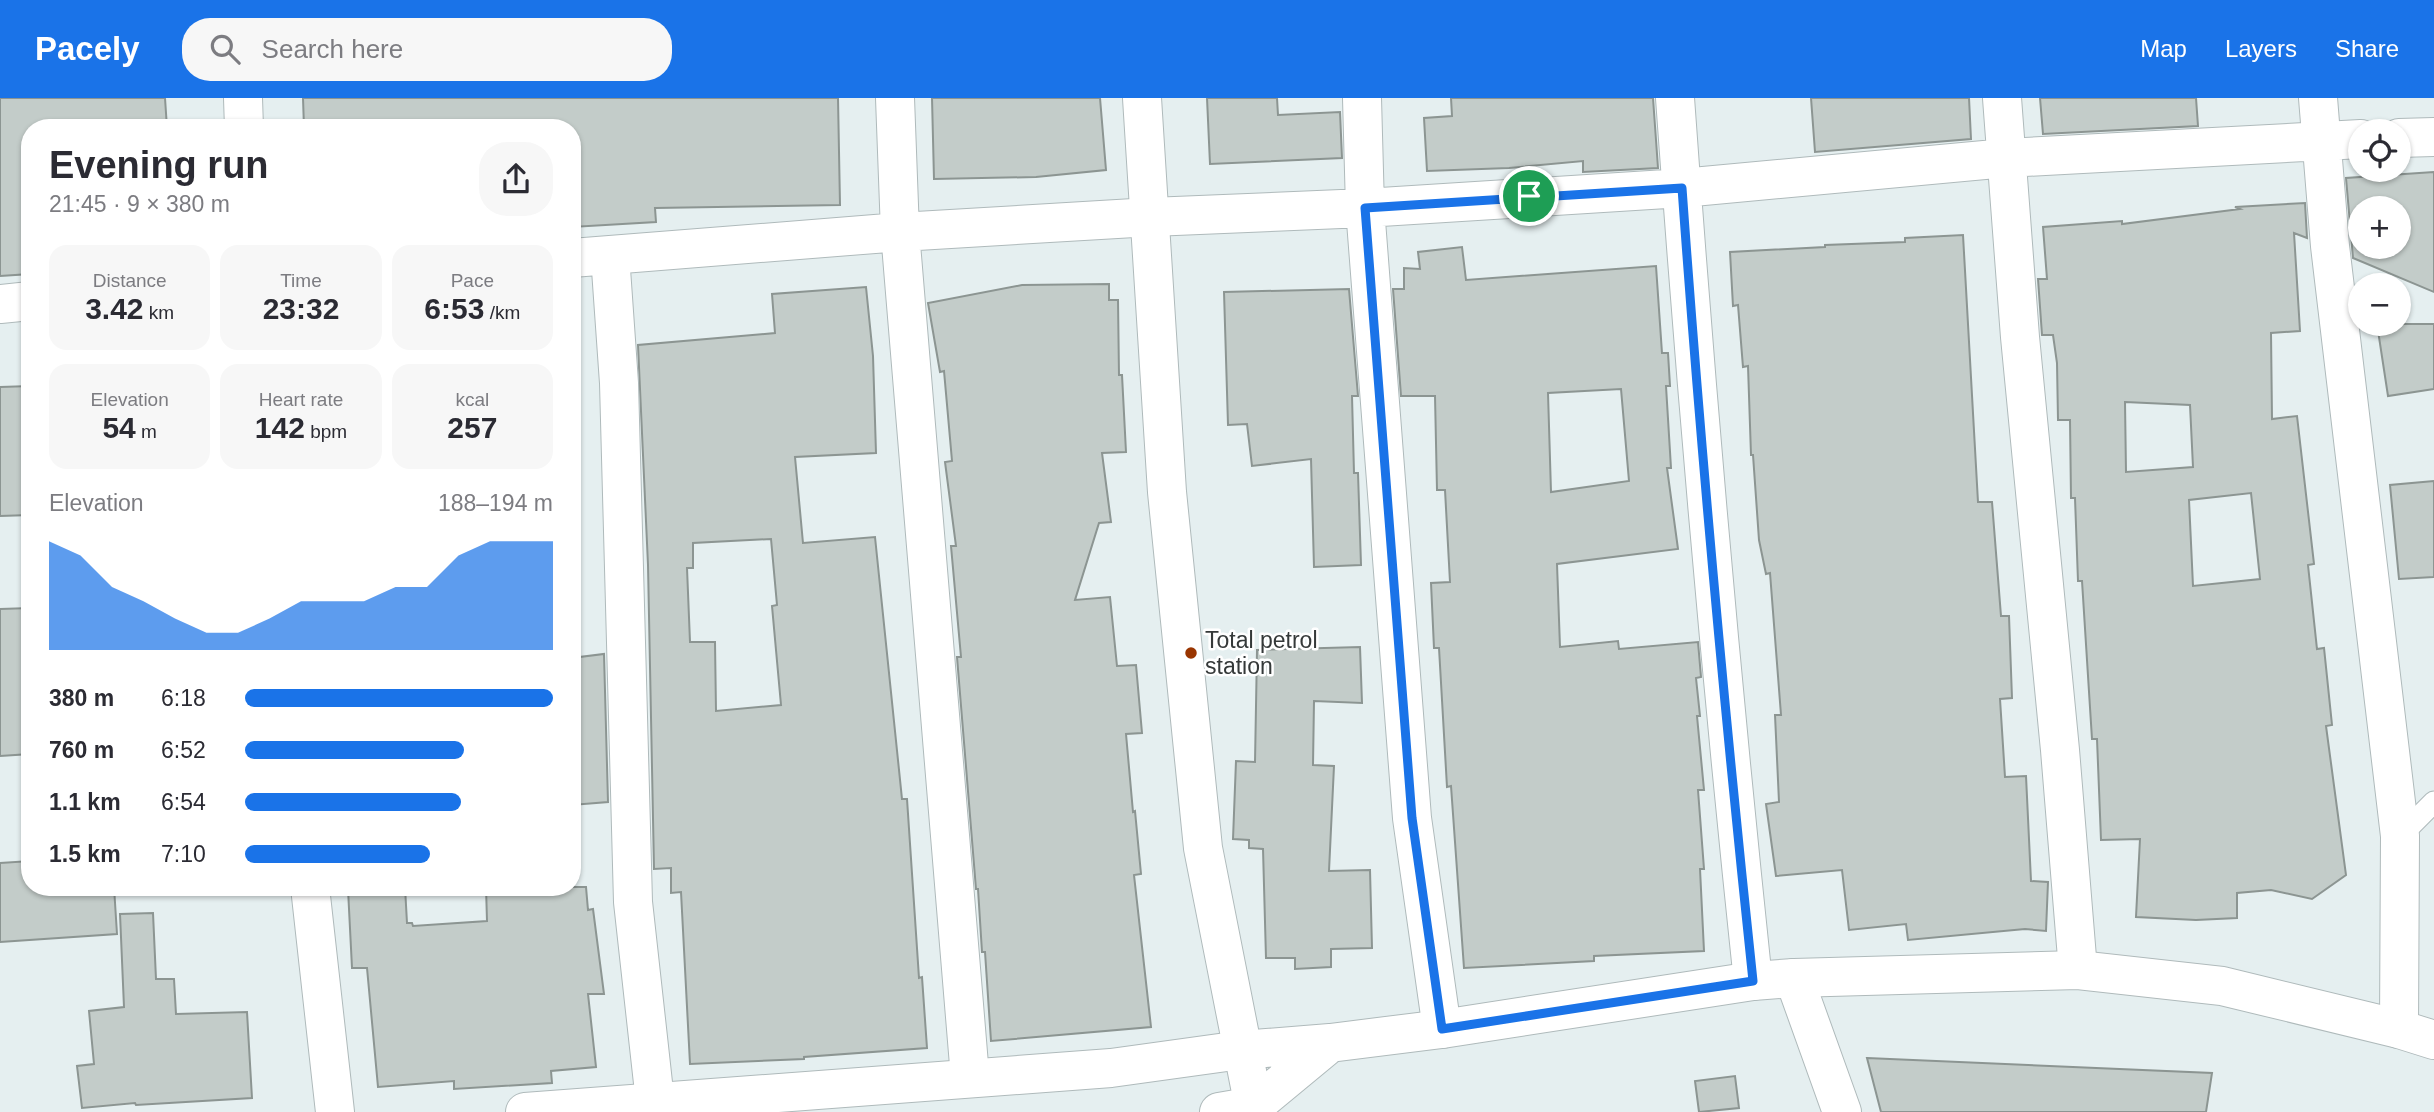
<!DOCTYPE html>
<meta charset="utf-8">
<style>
body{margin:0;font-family:Helvetica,sans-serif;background:#f7f7f7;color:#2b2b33;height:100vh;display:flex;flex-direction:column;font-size:26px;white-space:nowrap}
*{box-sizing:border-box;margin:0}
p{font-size:23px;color:#7c7c81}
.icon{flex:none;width:38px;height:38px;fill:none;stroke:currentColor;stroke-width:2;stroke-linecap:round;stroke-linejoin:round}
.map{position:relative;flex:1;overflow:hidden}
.side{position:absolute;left:21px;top:21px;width:560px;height:777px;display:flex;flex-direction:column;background:#fff;border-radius:28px;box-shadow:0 2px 5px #0004}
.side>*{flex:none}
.fabs{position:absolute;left:2348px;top:21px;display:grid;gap:14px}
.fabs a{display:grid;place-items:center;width:63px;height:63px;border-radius:50%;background:#fff;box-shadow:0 2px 5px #0004;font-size:35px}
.pin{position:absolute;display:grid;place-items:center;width:60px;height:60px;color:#fff;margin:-30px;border:4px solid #fff;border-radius:50%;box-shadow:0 2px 7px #0007}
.round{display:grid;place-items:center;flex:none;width:74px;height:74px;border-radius:28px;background:#f7f7f7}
.head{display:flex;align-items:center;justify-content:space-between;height:119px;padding:0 28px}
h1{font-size:38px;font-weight:700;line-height:52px}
.figures{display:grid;grid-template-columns:repeat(3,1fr);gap:10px;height:119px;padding:7px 28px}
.figures div{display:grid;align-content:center;border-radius:18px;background:#f7f7f7;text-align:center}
.figures b{font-size:30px;font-weight:700}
.figures small{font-size:19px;font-weight:400}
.figures p{font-size:19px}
.chart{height:196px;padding:14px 28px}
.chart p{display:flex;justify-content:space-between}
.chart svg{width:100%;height:126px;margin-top:7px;fill:#1a73e8;opacity:.7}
ul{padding:0 28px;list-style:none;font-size:23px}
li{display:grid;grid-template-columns:112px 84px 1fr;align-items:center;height:52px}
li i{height:18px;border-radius:9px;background:#1a73e8}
header{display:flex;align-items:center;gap:42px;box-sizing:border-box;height:98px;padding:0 35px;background:#1a73e8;color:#fff}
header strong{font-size:33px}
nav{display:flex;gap:38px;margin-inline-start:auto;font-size:24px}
.search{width:490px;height:63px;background:#f7f7f7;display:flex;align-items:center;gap:18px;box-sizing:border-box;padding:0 24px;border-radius:28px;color:#7c7c81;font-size:26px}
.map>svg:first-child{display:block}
</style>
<header>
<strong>Pacely</strong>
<div class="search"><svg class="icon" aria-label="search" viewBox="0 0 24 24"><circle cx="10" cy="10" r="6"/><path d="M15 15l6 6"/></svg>Search here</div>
<nav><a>Map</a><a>Layers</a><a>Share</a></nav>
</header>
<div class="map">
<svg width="2434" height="1014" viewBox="0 0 2434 1014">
<rect width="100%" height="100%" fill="#e5eff0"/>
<!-- building -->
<path fill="#c3ccc9" stroke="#8c9592" stroke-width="2" fill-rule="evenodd" d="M0,0H165L167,30H30V176L0,178Z
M303,0H838L840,107L655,110L656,124L572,129V30H304Z
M932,0H1100L1106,72L1036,79L934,81Z
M1207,0H1277L1278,17L1340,14L1342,60L1210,66Z
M1451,0H1653L1658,70L1583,74V63L1509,70L1427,73L1424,20L1452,18Z
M1811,0H1969L1971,41L1815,54Z
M2040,0H2196L2198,28L2043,36Z
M2434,74V194L2353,160L2346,80ZM2361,110H2399V149H2361Z
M2305,105L2307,140L2294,135L2300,233L2271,235L2272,321L2297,318L2314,466L2308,467L2317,551L2324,550L2332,627L2326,628L2346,777L2312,801L2271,792L2237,795V820L2196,822L2136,819L2140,741L2101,742L2097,641H2092L2082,483H2078L2075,400H2071L2070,322H2058L2057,265L2053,237H2042L2038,181H2047L2043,129L2122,123V126L2240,111L2235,109ZM2125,304L2190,307L2193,369L2126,374ZM2251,395L2260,481L2193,488L2189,402Z
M1963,137L1978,404H1992L2001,518H2009L2012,600L2000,601L2005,679L2026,678L2031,783L2048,784L2046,833L2025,831L1908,842L1906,826L1849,832L1842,772L1776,778L1766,706L1779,704L1775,617H1781L1770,475L1766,476L1759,442L1753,357H1751L1748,268L1743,269L1738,207L1733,208L1730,154L1825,149V147L1905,144V140Z
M1462,149L1466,182L1656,168L1662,255H1668L1670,288H1666L1671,370H1667L1678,451L1557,466L1560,549L1618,543L1619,551L1698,544L1701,579L1696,580L1700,618H1697L1704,692H1698L1704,771H1700L1704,853L1594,858V863L1464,870L1451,688L1447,689L1439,550H1434L1431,485L1450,484L1445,392H1437L1435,298H1401L1393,191H1404V170L1420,171L1418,154ZM1621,291L1629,383L1551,394L1548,295Z
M1109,186V202H1118L1119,277H1122L1126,354L1102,355L1111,424L1099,425L1075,502L1110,499L1117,568L1136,567L1142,635L1126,636L1133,714L1135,713L1141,776L1134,777L1151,929L991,943L985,854H982L978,791H976L957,559H961L951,448H956L945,364L952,363L944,273L940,274L928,205L1022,187Z
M866,189L873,258L876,355L795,359L803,445L875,439L902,701H907L919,880L922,879L927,950L804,959V961L690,966L681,794L671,795V770L654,771L648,467L638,247L775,235L772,196ZM771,441L777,507L772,508L781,607L716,613L715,544H690L687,470H693V445Z
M1349,191L1358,298H1352L1354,375H1358L1361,467L1314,469L1311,361L1252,368L1247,326L1228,327L1224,194Z
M2377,226H2434V291L2388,298Z
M30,288V417L0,418V289Z
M2434,383V479L2399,481L2390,387Z
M30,510V656L0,658V511Z
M1360,549L1362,605L1314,603L1313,667L1334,668L1329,773L1370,772L1372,850L1331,851V869L1295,871V860H1266L1263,751L1249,750V742L1233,741L1236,663L1255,664L1257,552Z
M604,556L608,704L572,707V560Z
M30,763V789H114L117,836L0,844V765Z
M363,789H405L407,825H412L413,828L487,823L486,789H586L588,812L593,811L604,896H588L596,969L551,973L552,985L454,991V983L378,989L367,870H352L348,791Z
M153,815L156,881H174L176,916L247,914L252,1000L136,1007L135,1005L82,1010L77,968L94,966L89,913L124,909L120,816Z
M1867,960L2212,975L2206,1014H1881Z
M1735,978L1739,1010L1699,1014L1695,983Z"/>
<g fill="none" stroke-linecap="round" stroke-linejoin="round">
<defs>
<path id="lane" d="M2400,738L2434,704"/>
<path id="street" d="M243,0L244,30
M895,0L900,134L970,979
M1362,0L1365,110L1412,720L1442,931
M1675,0C1696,295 1722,590 1753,883
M2002,0L2020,239L2060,652L2078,872
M2318,0L2330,148L2400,738L2399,931
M2399,40L2434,39
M610,157L619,285L633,804L655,1003
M572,160L900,134L1151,119L1365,110L1682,90L2006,60L2361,41
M0,206L30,203
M310,789L335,1014
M1794,880L1842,1014"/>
<path id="secondary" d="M525,1014L1111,970L1241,952L1330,945L1442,931L1753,883L1794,880L2078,872L2222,888L2399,931L2434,942
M1219,1014L1254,1008L1330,945"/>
<path id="highway" d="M1142,0L1167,394L1203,750L1255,1014"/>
</defs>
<!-- lane casing -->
<use href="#lane" stroke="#afbabb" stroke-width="23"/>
<!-- street casing -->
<use href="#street" stroke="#afbabb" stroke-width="40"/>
<!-- secondary casing -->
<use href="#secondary" stroke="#afbabb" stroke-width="40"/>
<!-- highway casing -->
<use href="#highway" stroke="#afbabb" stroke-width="40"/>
<!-- lane -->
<use href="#lane" stroke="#fff" stroke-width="21"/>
<!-- street -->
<use href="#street" stroke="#fff" stroke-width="38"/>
<!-- secondary -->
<use href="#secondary" stroke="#fff" stroke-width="38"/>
<!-- highway -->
<use href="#highway" stroke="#fff" stroke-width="38"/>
</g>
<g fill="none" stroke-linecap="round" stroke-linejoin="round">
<defs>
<path id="route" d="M1682,90C1701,355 1725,619 1753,883L1442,931L1412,720L1365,110Z"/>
</defs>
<!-- route casing -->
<use href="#route" stroke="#fff" stroke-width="14"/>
<!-- route -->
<use href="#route" stroke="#1a73e8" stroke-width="9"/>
</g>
<!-- markers -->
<circle fill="#993500" stroke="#fff" stroke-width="2.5" cx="1191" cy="555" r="7"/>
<g text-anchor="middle" stroke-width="5" stroke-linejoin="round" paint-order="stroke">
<!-- poi labels -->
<g font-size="23" fill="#353939" stroke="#fff" text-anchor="start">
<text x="1205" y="550">Total petrol<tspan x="1205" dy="26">station</tspan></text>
</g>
</g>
</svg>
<div class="fabs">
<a><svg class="icon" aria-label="locate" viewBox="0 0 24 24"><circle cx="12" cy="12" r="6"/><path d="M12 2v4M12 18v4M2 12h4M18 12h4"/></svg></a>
<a>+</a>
<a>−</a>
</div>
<div class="pin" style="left:1529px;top:98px;background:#1e9e55"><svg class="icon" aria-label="arrive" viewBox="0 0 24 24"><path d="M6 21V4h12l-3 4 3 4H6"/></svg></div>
<section class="side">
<div class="head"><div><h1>Evening run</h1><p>21:45 · 9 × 380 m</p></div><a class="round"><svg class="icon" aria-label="share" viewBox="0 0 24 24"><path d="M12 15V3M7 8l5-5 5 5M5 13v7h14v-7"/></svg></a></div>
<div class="figures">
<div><p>Distance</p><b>3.42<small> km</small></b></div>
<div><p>Time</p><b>23:32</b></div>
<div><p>Pace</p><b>6:53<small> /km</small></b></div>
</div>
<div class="figures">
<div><p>Elevation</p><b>54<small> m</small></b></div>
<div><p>Heart rate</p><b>142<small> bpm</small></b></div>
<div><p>kcal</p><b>257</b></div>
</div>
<div class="chart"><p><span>Elevation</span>188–194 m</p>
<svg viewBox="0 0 160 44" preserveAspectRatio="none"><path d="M0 44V6L10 11L20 22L30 27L40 33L50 38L60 38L70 33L80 27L90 27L100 27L110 22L120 22L130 11L140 6L150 6L160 6V44z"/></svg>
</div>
<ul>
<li><b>380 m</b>6:18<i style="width:100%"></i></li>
<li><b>760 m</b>6:52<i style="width:71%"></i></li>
<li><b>1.1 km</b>6:54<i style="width:70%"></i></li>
<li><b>1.5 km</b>7:10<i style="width:60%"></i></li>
</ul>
</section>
</div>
